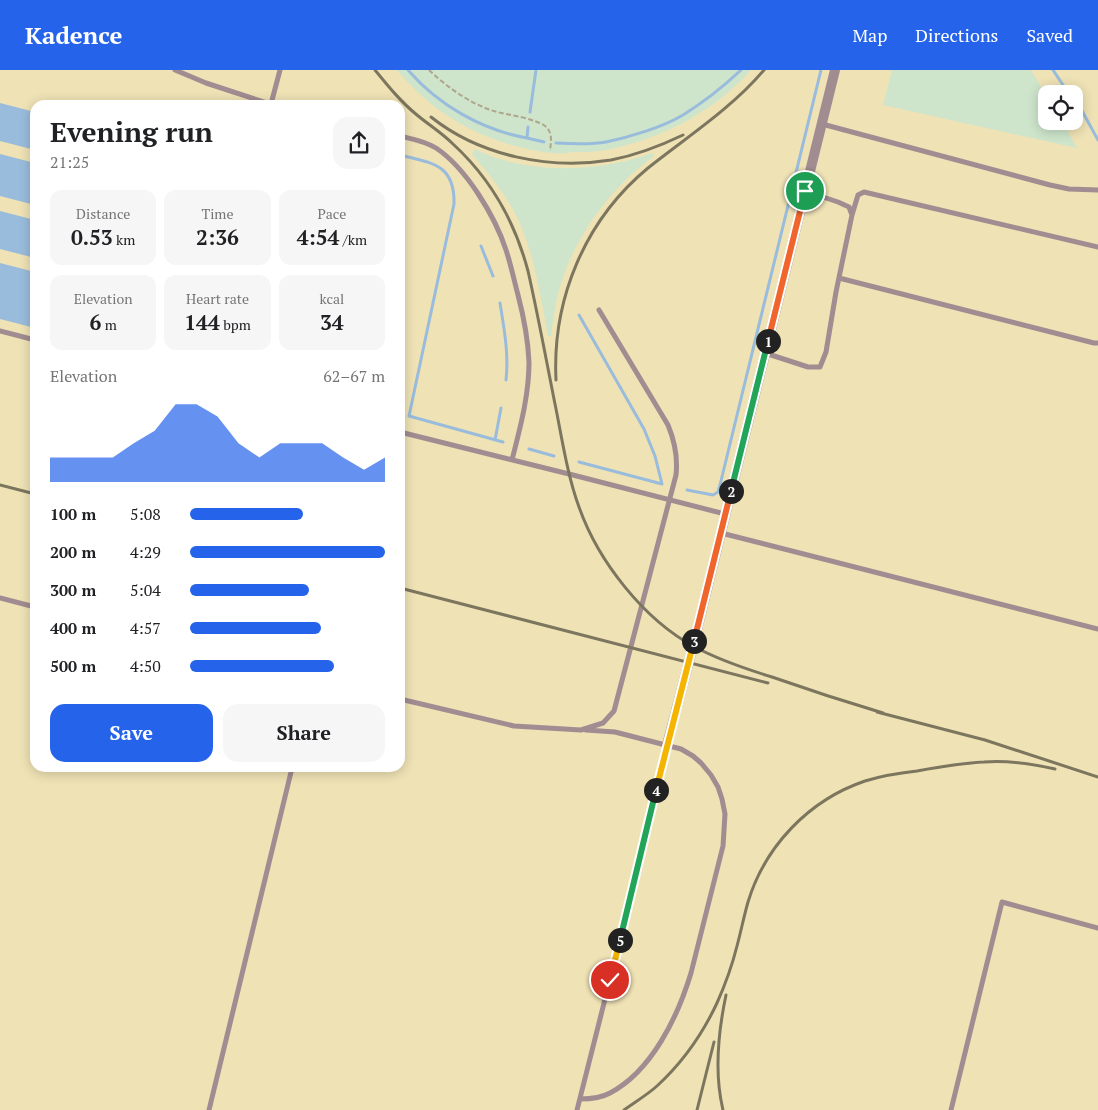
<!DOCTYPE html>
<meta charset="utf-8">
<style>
body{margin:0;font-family:"PT Serif",serif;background:#f6f6f6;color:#202124;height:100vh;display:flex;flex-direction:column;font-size:19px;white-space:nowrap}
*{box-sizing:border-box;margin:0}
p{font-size:16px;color:#757577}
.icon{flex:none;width:28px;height:28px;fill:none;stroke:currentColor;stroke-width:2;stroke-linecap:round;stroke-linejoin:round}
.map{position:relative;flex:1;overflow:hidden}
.details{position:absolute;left:30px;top:30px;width:375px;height:672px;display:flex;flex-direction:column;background:#fff;border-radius:15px;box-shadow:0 2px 12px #0003}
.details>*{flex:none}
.fabs{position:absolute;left:1038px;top:15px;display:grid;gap:10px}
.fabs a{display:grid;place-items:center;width:45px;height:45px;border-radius:10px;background:#fff;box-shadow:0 2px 12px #0003;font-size:25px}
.pin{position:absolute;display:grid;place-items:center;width:42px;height:42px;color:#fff;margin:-21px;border:2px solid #fff;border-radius:50%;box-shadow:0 1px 5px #0007}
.km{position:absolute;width:25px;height:25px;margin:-12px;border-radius:50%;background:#222;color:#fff;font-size:14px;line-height:25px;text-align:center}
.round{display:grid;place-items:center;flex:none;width:52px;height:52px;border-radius:15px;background:#f6f6f6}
.head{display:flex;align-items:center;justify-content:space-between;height:85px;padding:0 20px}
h1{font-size:28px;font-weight:800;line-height:38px}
.figures{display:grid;grid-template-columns:repeat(3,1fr);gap:8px;height:85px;padding:5px 20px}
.figures div{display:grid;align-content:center;border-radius:12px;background:#f6f6f6;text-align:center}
.figures b{font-size:21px;font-weight:800}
.figures small{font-size:14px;font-weight:400}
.figures p{font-size:14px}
.chart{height:140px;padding:10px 20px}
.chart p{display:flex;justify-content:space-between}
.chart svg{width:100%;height:90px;margin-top:5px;fill:#2563eb;opacity:.7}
.primary-button{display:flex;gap:10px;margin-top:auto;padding:10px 20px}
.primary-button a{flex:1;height:58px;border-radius:15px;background:#2563eb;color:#fff;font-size:20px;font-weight:800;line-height:58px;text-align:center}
.primary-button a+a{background:#f6f6f6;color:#202124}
ul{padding:0 20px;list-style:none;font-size:16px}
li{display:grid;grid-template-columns:80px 60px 1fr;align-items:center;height:38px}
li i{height:12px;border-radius:6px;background:#2563eb}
header{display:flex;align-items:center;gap:30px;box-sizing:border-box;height:70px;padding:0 25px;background:#2563eb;color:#fff}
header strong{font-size:24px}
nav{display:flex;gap:28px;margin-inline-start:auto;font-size:18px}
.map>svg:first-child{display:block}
</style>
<header>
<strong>Kadence</strong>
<nav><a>Map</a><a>Directions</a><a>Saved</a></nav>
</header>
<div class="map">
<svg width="1098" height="1040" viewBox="0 0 1098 1040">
<rect width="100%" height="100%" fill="#f7ecc7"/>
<!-- built -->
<path fill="#efe2b5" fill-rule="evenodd" d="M0,0H1098V1040H0ZM1046,24H1074V51H1046ZM35,35H400V698H35Z"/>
<!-- green -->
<path fill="#cee5cb" d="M397,0H751C712,44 657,71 600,81C591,82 582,82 573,82C567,83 560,84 554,83C544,83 534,80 524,78C474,67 430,40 397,0Z
M892,0H1031L1046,25V51H1062L1077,78L883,35Z
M475,79C483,83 491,87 500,89C550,104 603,100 653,83L654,86C610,118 574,167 559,220C555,235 553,250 551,266H548C540,223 533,174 511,136C500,117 486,101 472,84Z"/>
<!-- water -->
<path fill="#9abcdc" d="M0,33L35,42V80L0,71Z
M0,84L35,93V135L0,126Z
M0,141L35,150V188L0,179Z
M0,193L35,202V258L0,249Z"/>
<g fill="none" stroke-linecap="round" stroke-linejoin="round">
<!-- stream -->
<path stroke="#9abcdc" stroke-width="3" d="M408,0C438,35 482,60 527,68
M1053,0L1069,24
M1074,30L1081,39L1098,70
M530,42L536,0
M528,57L527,68L544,72
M556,73C573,74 590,75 606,72C630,67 663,57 683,45C704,32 723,17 741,0
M400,85C432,93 455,94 454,134L409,346L503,372
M481,176L493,206
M500,233C504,258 509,284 506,310
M495,370L501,338
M529,379L554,386
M579,392L662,414L655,386L644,359L579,245
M687,420L713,425L718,422L720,415L821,0"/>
<!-- path -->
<path stroke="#aea689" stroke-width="2" stroke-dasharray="5 2.5" stroke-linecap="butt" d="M429,0C448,18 472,35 497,42C510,45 536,49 545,56C553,62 551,72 550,81"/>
<!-- service -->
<path stroke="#a18c91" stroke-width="5" d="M175,0L206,13L273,35
M271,34L280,0
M822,54L1050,115L1069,119L1098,120
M400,66C412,69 425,71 436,78C466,98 495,146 506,180C511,195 514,210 518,225C524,248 528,268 529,292C529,326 520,358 512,390
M852,145L858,125L864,122L1098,177
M839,208L1094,273H1098
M0,261L35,270
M765,283L808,297H820L826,282L836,222L852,145L849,137L838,132L805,121
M400,362L569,404L725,444
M721,463L1098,559
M0,528L35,537
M400,629L514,656L581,660L603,653L614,641L676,405C678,387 675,372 668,355L599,240
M580,1029C590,1029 601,1028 610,1023C652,1001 678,946 691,903L723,776L725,744L722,729L718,717L711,705L701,693L693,686L681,679L615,662L586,660
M209,1040L292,698
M577,1040L625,850L667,675
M951,1040L1002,832L1098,858"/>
<!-- minor -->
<path stroke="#a18c91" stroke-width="10" d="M667,675L693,576L835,0"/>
<!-- rail -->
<path stroke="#7d765e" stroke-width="3" d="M375,0C388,16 401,32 417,45C429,55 442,63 453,74C490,108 515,152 528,201C538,245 546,289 555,334C562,368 567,404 579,437C598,491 644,550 695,577C719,590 746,599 772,607C809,620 846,632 883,643
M431,47C480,86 549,100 611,90C637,85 660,76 683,65
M556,310C552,229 585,150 648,98C687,67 732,38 764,0
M0,415L35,424
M400,518L768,613
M877,642L985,670L1098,707
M624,1040C635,1032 647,1025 657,1016C682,993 703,963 717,933C725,915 732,896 737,876C741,861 744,846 748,832C765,776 809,730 865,711C881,706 899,703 917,701C939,697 962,693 984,692C1008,690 1033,694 1055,699
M697,1040L714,972
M723,1040C714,1003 718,963 726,925"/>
</g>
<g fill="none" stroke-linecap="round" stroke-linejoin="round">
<defs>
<path id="split-1" d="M768,271L805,121"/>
<path id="split-2" d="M731,421L768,271"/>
<path id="split-3" d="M694,571L731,421"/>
<path id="split-4" d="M656,720L694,571"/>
<path id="split-5" d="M620,870L656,720"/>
<path id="split-6" d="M610,910L620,870"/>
</defs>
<!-- split-1 casing -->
<use href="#split-1" stroke="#fff" stroke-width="10"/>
<!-- split-2 casing -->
<use href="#split-2" stroke="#fff" stroke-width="10"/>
<!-- split-3 casing -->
<use href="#split-3" stroke="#fff" stroke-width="10"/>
<!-- split-4 casing -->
<use href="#split-4" stroke="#fff" stroke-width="10"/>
<!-- split-5 casing -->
<use href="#split-5" stroke="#fff" stroke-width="10"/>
<!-- split-6 casing -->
<use href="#split-6" stroke="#fff" stroke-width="10"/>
<!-- split-1 -->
<use href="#split-1" stroke="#f0652b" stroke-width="6"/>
<!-- split-2 -->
<use href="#split-2" stroke="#22a559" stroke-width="6"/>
<!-- split-3 -->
<use href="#split-3" stroke="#f0652b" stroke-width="6"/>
<!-- split-4 -->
<use href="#split-4" stroke="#f5b400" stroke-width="6"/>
<!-- split-5 -->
<use href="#split-5" stroke="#22a559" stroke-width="6"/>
<!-- split-6 -->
<use href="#split-6" stroke="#f5b400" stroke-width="6"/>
</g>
</svg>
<div class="fabs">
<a><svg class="icon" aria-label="locate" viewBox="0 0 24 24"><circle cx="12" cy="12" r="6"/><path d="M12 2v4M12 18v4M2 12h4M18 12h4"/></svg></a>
</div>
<div class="pin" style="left:805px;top:121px;background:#1e9e55"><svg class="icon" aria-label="arrive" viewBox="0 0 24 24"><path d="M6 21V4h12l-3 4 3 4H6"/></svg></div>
<div class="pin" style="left:610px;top:910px;background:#d93025"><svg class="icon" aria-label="check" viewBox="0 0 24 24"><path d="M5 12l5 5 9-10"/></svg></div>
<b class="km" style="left:768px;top:271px">1</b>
<b class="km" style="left:731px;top:421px">2</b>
<b class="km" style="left:694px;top:571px">3</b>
<b class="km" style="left:656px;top:720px">4</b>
<b class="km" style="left:620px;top:870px">5</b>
<section class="details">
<div class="head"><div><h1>Evening run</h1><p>21:25</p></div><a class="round"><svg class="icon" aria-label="share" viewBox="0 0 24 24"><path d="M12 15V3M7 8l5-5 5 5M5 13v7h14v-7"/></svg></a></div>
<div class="figures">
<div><p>Distance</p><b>0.53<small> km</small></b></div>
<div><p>Time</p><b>2:36</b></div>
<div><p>Pace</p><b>4:54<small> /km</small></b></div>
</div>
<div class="figures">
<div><p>Elevation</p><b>6<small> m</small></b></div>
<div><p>Heart rate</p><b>144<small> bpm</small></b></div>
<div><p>kcal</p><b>34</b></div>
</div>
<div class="chart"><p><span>Elevation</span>62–67 m</p>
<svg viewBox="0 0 160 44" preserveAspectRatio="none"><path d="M0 44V32L10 32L20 32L30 32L40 25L50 19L60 6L70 6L80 12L90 25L100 32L110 25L120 25L130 25L140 32L150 38L160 32V44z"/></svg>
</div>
<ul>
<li><b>100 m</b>5:08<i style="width:58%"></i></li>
<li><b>200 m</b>4:29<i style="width:100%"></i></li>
<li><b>300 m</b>5:04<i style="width:61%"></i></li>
<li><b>400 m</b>4:57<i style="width:67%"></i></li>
<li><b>500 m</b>4:50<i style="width:74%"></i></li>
</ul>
<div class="primary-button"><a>Save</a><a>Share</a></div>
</section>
</div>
